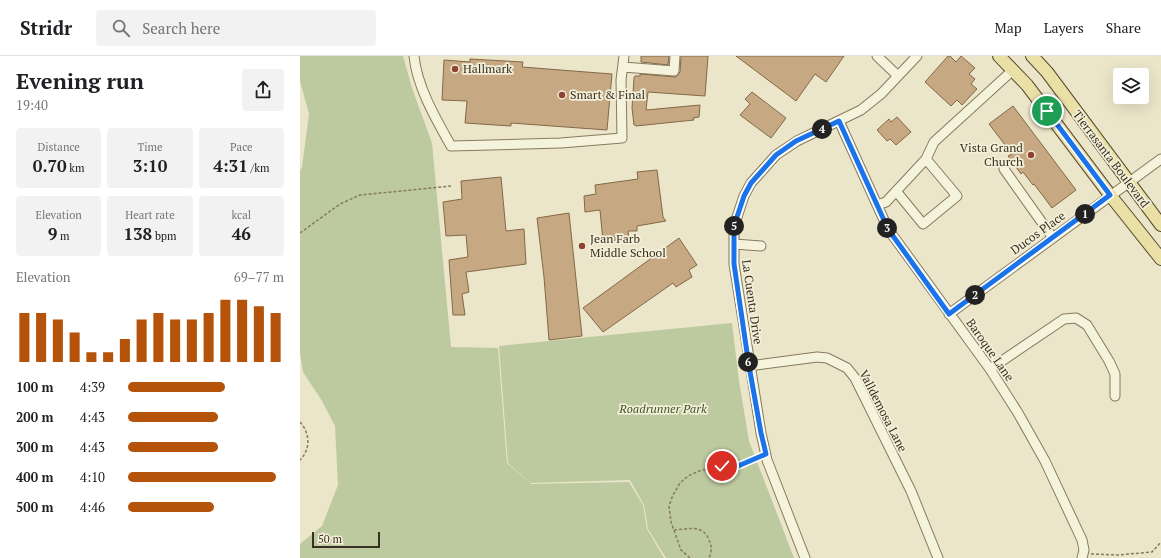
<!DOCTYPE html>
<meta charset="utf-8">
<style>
body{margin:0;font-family:"PT Serif",serif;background:#f2f2f2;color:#202124;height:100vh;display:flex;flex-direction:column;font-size:15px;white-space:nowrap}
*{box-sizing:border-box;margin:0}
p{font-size:13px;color:#757577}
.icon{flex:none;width:22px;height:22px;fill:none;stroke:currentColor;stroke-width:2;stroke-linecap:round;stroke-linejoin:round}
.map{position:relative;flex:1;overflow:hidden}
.panel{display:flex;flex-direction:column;background:#fff;width:300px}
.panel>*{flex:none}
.tools{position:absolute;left:813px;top:12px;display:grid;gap:8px}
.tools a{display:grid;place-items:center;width:36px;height:36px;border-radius:4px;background:#fff;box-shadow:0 4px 16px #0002;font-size:20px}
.scale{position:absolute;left:12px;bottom:10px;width:68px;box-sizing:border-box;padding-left:4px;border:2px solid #383021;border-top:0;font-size:11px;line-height:14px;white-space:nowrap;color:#383021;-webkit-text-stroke:3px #f3efd8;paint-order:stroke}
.pin{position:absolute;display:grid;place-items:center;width:34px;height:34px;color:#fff;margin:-17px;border:2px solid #fff;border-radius:50%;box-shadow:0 1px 4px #0007}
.km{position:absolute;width:20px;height:20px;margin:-10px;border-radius:50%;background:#222;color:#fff;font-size:11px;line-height:20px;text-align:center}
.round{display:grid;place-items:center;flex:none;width:42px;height:42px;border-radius:4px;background:#f2f2f2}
.summary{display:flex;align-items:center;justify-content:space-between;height:68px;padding:0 16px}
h1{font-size:22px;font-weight:700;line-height:30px}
.metrics{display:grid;grid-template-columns:repeat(3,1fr);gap:6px;height:68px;padding:4px 16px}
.metrics div{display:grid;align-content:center;border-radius:4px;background:#f2f2f2;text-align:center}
.metrics b{font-size:17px;font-weight:700}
.metrics small{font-size:11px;font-weight:400}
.metrics p{font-size:11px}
.chart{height:112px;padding:8px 16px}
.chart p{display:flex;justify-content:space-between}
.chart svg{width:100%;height:72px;margin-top:4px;stroke:#b45309;stroke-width:6}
ul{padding:0 16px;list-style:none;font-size:13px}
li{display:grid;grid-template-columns:64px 48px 1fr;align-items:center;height:30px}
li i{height:10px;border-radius:5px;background:#b45309}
header{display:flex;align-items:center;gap:24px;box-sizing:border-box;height:56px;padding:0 20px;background:#fff;border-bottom:1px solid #e0e0e0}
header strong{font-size:19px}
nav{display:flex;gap:22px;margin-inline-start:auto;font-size:14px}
.search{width:280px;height:36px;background:#f2f2f2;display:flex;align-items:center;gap:10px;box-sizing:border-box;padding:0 14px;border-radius:4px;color:#757577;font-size:15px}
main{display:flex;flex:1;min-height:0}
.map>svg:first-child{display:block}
</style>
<header>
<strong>Stridr</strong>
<div class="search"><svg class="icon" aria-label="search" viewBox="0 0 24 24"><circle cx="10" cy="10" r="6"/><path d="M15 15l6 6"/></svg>Search here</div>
<nav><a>Map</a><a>Layers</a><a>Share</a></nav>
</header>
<main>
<section class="panel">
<div class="summary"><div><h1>Evening run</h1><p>19:40</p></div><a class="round"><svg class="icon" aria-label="share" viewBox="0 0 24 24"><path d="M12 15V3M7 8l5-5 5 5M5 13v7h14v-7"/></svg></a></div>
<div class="metrics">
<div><p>Distance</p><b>0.70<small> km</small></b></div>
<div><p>Time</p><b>3:10</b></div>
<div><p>Pace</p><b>4:31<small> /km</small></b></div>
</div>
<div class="metrics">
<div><p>Elevation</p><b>9<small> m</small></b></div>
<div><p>Heart rate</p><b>138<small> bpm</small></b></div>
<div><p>kcal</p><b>46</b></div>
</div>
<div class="chart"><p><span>Elevation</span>69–77 m</p>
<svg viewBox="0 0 160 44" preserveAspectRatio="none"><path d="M5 44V14M15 44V14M25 44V18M35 44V26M45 44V38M55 44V38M65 44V30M75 44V18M85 44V14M95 44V18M105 44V18M115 44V14M125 44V6M135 44V6M145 44V10M155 44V14"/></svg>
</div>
<ul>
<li><b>100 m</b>4:39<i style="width:62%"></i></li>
<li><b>200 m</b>4:43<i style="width:58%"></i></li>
<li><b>300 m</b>4:43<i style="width:58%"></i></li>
<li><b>400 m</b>4:10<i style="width:95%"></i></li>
<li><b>500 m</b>4:46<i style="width:55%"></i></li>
</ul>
</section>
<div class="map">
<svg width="861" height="502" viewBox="0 0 861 502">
<rect width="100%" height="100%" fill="#ebe6c9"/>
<!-- green -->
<path fill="#bdc99e" d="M0,0H103L112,32L132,87L151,291L198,292L207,407L231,428L329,426L343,449L347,473L364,502H0V488L22,470L38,429L35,370L22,345L3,316L0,297V115L2,111L9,58L0,25Z
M432,267L439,325L449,385L494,502H366L348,473L344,449L330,424L230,427L208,407L199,290Z"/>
<!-- building -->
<path fill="#c6a983" stroke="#836847" d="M341,0H369L368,9L341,6Z
M381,0H408L405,40L348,36L346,54L400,49L399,61L393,62L394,64L336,70L335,69H334L332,52L334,22L335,20H340V18L376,21L380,16Z
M436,0H544L526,26L515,18L496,45Z
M648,0H650L656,6L661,0L675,12L669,18L675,23L671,28L677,33L662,49L657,44L651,50L625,26Z
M170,3L223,6L222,11L312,18L307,74L211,67V70L165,67L167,45L142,44L144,4L170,6Z
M452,36L486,62L471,82L440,59L450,48L445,43Z
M713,50L776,134L752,152L734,128L733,129L723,116L721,118L708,100L712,98L689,68Z
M597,61L611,76L596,89L590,83L587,85L577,74L589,63L591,66Z
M357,114L363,161L366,165L337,170V175H328L329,182L303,186L300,154L285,156L284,140L296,138L295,129L338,123L337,116Z
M201,121L206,175L224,173L226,208L166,216L169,236L162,238L165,259H153L149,204L168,201L166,179L146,180L143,146L162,143L161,125Z
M269,157L282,280L249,284L244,221L237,162Z
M379,182L397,209L389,214L392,221L376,231L373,227L303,276L283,252Z"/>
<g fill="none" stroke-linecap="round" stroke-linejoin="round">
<defs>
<path id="minor" d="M114,0C117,31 136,63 151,90L261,87L322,82L321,24L324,0
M577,0L598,20
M323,11L374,15L375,0
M539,65L588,173L690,313L718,357L745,405L782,484L784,494L782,502
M626,103L634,86L713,14
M704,113L753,182
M577,149L586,146L626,103L657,140L623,168L596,135
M434,188L461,190
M649,258L861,103
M449,310L517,301L527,302L547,312L555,322L611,435L638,502
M690,313L764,263L776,262L787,269L809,305L815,318V340
M505,502L467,404L461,377L434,208V170L444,140L451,127L476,99L497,85L561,54L581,38L617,0"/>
<path id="major" d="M699,0L727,29L810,139L861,203
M732,0L747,16L861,169"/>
</defs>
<!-- minor casing -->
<use href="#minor" stroke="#867a5f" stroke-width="11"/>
<!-- major casing -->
<use href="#major" stroke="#554833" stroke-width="14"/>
<!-- path -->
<path stroke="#867a5f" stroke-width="1.5" stroke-dasharray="3 2" stroke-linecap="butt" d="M0,177L40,148L60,139L151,130
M0,366C10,377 11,393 0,404
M374,474C388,473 403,468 409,484C412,490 412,495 409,502
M791,498L818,499L852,496L861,486
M390,502L381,494L371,466L369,450L373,439L380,427L388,420L399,415L422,410H438L457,402"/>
<!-- minor -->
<use href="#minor" stroke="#f6f3dc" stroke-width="9"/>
<!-- major -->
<use href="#major" stroke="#eadfa5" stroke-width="12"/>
</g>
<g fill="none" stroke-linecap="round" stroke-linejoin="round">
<defs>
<path id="route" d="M422,410H438L466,398L461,377L449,310L434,208V170L444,140L451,127L476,99L496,85L539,65L588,173L649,258L810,139L747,55"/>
</defs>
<!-- route casing -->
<use href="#route" stroke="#fff" stroke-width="8"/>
<!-- route -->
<use href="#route" stroke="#1a73e8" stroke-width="5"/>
</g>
<!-- markers -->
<g fill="#904234" stroke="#f3efd8" stroke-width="1.5">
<circle cx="155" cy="13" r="4"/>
<circle cx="262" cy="39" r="4"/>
<circle cx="731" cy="99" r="4"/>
<circle cx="282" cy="190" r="4"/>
</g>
<g text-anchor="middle" stroke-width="3.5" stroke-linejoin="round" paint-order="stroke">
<!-- poi labels -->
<g font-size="12" fill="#383021" stroke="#f3efd8" text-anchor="start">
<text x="163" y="17">Hallmark</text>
<text x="270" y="43">Smart &amp; Final</text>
<text x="723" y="96" text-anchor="end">Vista Grand<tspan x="723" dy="14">Church</tspan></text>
<text x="290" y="187">Jean Farb<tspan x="290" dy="14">Middle School</tspan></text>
</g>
<!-- street labels -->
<g font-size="12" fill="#383021" stroke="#f3efd8">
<text transform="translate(811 103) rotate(53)" y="4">Tierrasanta Boulevard</text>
<text transform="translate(738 177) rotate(-36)" y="4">Ducos Place</text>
<text transform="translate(452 246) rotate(82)" y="4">La Cuenta Drive</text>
<text transform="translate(690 294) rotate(55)" y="4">Baroque Lane</text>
<text transform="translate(583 355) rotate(63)" y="4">Valldemosa Lane</text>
</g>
<!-- park labels -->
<g font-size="12" font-style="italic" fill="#42532a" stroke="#f3efd8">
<text x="363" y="357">Roadrunner Park</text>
</g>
</g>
</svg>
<div class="tools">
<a><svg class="icon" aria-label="layers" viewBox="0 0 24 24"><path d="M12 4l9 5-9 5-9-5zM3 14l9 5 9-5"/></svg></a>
</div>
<div class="scale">50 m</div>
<div class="pin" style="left:747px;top:55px;background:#1e9e55"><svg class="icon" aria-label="arrive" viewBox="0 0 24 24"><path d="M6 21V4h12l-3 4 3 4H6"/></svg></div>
<div class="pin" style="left:422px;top:410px;background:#d93025"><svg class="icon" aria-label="check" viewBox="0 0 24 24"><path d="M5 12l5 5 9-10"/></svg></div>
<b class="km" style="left:785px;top:158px">1</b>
<b class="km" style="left:675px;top:239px">2</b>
<b class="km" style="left:587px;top:172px">3</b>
<b class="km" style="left:522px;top:73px">4</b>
<b class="km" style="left:434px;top:170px">5</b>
<b class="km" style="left:448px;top:306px">6</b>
</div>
</main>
